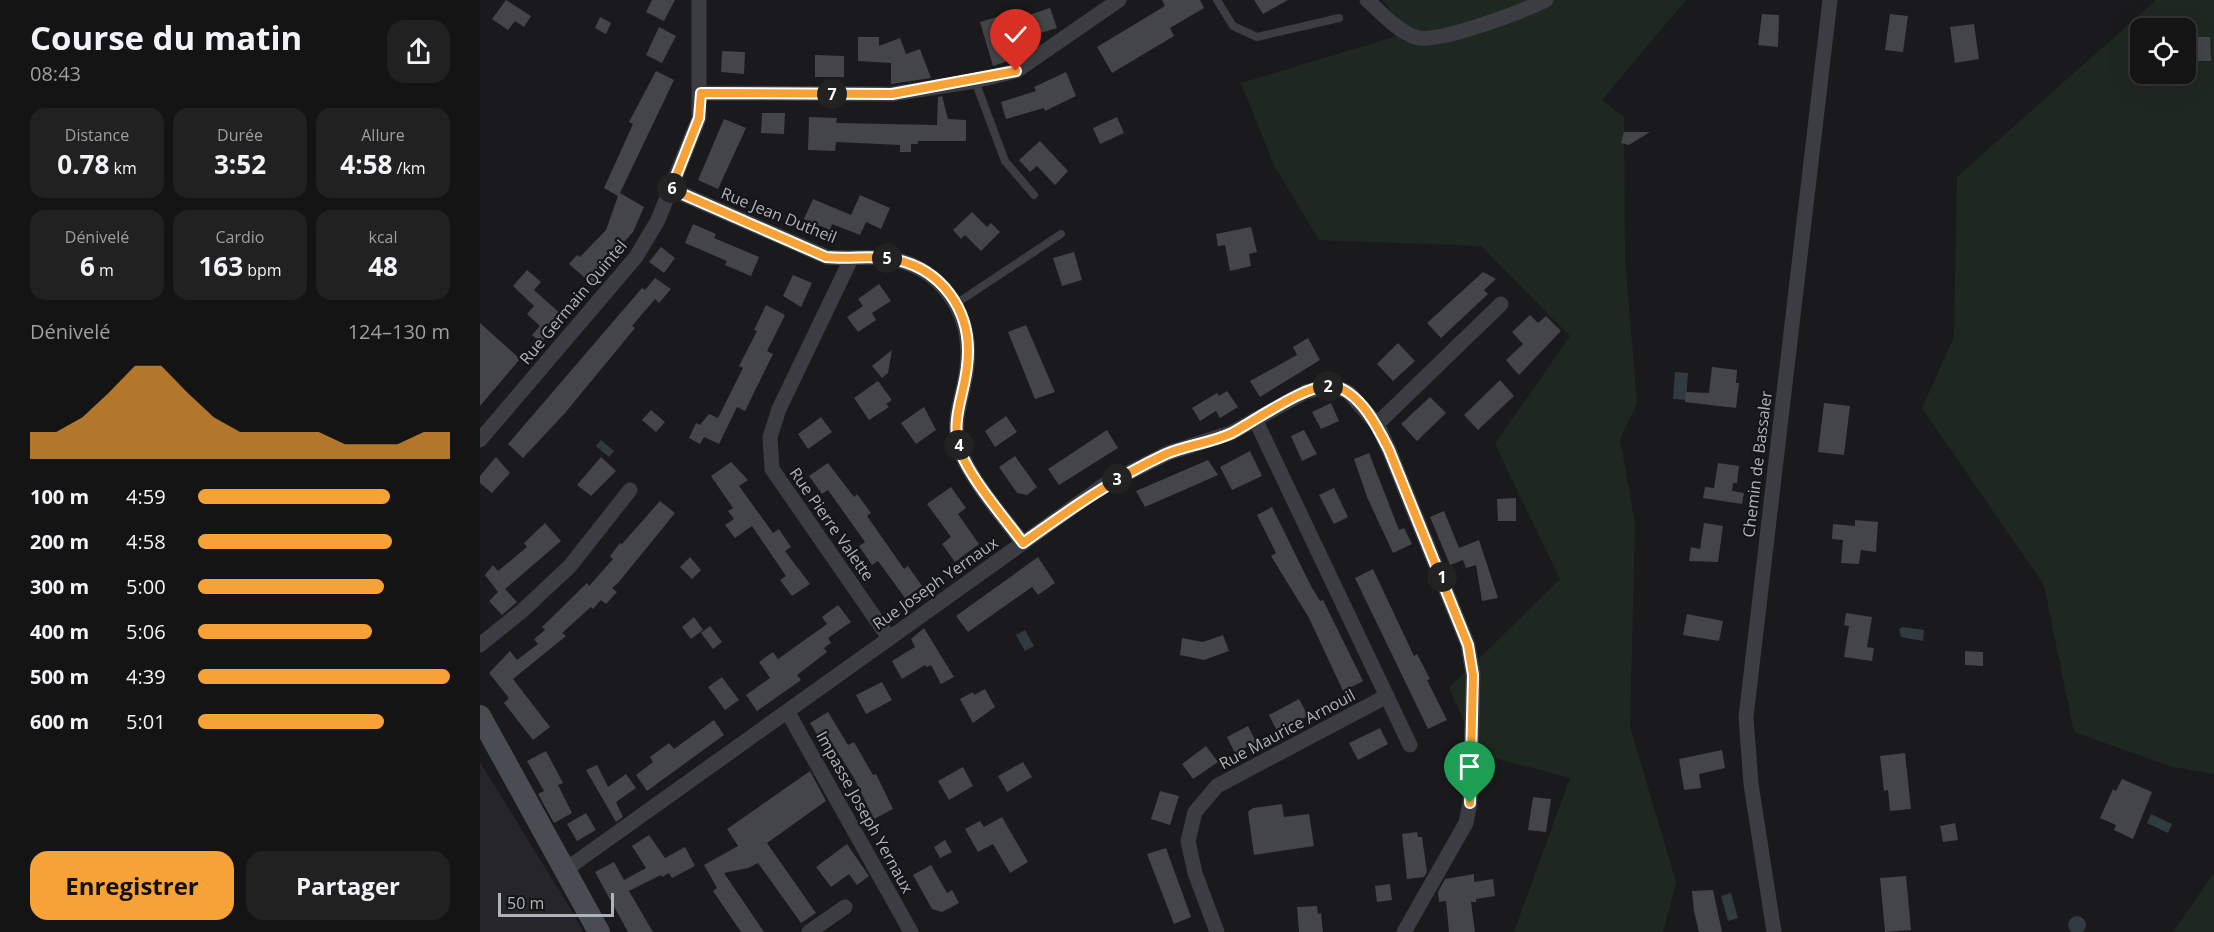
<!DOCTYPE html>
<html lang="fr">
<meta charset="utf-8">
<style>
body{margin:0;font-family:"Open Sans",sans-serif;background:#212122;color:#f1f3f6;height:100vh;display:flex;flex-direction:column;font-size:22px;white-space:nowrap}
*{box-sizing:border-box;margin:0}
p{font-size:20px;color:#9d9ea0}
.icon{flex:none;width:33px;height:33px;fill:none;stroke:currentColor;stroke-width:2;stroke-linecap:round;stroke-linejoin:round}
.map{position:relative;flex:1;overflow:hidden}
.details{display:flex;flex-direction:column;background:#141415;width:480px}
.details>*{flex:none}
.tools{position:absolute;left:1650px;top:18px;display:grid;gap:12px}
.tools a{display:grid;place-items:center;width:66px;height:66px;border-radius:12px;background:#141415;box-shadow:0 6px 24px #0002,0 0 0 2px #333334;font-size:30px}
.scale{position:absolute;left:18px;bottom:15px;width:116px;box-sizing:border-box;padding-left:6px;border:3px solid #acb3bc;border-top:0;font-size:16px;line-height:21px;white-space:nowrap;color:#acb3bc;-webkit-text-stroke:4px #151517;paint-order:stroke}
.pin{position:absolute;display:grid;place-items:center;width:51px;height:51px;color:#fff;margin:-62px -26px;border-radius:50% 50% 50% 0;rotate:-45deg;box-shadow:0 0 6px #0007}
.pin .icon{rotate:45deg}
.km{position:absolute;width:30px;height:30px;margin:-15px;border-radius:50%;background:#222;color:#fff;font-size:16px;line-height:30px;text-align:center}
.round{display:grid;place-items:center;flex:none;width:63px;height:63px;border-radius:18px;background:#212122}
.overview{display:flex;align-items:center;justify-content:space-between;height:102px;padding:0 30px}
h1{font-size:33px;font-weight:700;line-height:45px}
.figures{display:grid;grid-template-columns:repeat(3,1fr);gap:9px;height:102px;padding:6px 30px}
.figures div{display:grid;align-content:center;border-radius:15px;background:#212122;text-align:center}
.figures b{font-size:26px;font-weight:700}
.figures small{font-size:16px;font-weight:400}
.figures p{font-size:16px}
.chart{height:168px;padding:12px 30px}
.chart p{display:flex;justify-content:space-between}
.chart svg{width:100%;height:108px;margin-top:6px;fill:#f7a237;opacity:.7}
.primary-button{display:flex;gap:12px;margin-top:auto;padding:12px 30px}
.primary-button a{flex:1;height:69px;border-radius:18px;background:#f7a237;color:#111;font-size:24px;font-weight:700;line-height:69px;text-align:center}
.primary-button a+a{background:#212122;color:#f1f3f6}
ul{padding:0 30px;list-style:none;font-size:20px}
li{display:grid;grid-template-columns:96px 72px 1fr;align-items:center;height:45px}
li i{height:15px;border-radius:8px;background:#f7a237}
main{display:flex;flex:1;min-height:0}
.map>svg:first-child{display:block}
</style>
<main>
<section class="details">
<div class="overview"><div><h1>Course du matin</h1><p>08:43</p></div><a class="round"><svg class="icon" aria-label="share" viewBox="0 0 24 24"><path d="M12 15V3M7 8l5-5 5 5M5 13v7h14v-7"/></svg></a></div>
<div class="figures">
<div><p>Distance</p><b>0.78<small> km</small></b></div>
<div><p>Durée</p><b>3:52</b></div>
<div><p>Allure</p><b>4:58<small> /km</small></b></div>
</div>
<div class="figures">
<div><p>Dénivelé</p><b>6<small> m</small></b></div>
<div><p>Cardio</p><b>163<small> bpm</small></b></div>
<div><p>kcal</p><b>48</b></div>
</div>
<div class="chart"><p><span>Dénivelé</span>124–130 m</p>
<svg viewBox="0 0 160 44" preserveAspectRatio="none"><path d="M0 44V33L10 33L20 27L30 17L40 6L50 6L60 17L70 27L80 33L90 33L100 33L110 33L120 38L130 38L140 38L150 33L160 33V44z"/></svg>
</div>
<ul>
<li><b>100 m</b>4:59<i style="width:76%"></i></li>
<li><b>200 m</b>4:58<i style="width:77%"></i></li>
<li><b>300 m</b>5:00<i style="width:74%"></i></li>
<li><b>400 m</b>5:06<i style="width:69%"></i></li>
<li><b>500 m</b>4:39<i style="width:100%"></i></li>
<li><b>600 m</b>5:01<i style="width:74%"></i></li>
</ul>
<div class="primary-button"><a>Enregistrer</a><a>Partager</a></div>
</section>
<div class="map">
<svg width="1734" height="932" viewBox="0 0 1734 932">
<rect width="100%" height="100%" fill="#1a1a1c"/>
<!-- built -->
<path fill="#262629" d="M0,762L93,913L103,932H0Z"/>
<!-- green -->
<path fill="#1f2820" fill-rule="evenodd" d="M903,0H1206L1122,100L1144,117L1145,259L1157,403L1140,439L1155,524L1150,727L1196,882L1183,932H1034L1090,778L999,754L969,688L1080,579L1015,444L1090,336L1001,246L839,240L794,165L761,83L927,33Z
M1676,0H1734V774L1693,767L1594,732L1564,585L1442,408L1474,337L1477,177ZM1660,28H1706V74H1660Z
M1734,873V932H1693Z"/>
<!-- water -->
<path fill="#2f3b41" d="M1195,372L1208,373L1206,400L1193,399Z
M121,440L134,451L129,457L116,446Z
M1423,627L1444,630L1443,641L1421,637L1419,629Z
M545,630L554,646L545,651L536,635Z
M1671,814L1692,824L1688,833L1667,823Z
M1251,893L1258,918L1248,921L1241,896Z
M1588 925a9 9 0 1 1 18 0a9 9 0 1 1-18 0Z"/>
<!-- building -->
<path fill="#444549" d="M26,0L51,16L44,27L35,21L28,30L12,19Z
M172,0H195L184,21L166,12Z
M682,0H720L724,8L690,28L694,36L632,73L617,47L685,6Z
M774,0H808L783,14Z
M570,8L577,28L557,34L554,28L522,37L528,61L513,66L500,22L534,12L537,19Z
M1282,14L1299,15L1298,47L1278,45Z
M1410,14L1428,16L1423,52L1405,50Z
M120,17L131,23L126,34L115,28Z
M1494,24L1499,59L1475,63L1470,27Z
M179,27L196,36L182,63L166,55Z
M378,37H399V46L420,38L426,54L440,49L451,78L411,84V63L378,61Z
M1706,37H1730L1731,61H1706Z
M242,51L265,52L264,74L241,72Z
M335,55L364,56V77H335Z
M176,71L194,80L140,193L164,207L153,232L128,260L130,262L112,284L89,264L97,255L100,257L126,230L138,196L124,188L153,124L149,122Z
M586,72L596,96L565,111L564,108L526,119L521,102L556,91L554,87Z
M462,96L468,119L486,120V141H438V144H431V152H420V145L356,142L355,151L328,150L329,117L357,118L356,123L457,125L458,97Z
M282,113H305L304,134L281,133Z
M637,117L644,133L620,144L613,128Z
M244,119L266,128L238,189L218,180Z
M1144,132H1170L1149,145L1141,143Z
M560,141L588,171L575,185L557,166L550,172L539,160Z
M380,195L410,208L401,229L386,222L380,235L352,224L350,230L324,219L333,199L371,215Z
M492,212L507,227L511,223L520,232L501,251L485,235L481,239L473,230Z
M213,224L236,234L234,238L279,257L271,276L245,265L247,261L205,243Z
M771,227L777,252L769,254L771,266L750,271L745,245L738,246L736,234Z
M181,247L195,258L184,273L169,262Z
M594,252L602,280L582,286L573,258Z
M47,270L61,282L54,290L84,317L61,343L52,335L60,326L47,314L54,306L33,286Z
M1003,272L1016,279L1004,290L1008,294L961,338L947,323Z
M313,275L332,283L321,307L303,296Z
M175,278L191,289L179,303L175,299L152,326L155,328L85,413L43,458L28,444L162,288L165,290Z
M399,284L411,301L392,313L396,320L378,332L367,317L383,306L378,299Z
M286,305L305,315L287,351L293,354L265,411L257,407L239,444L224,437L220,444L209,438L216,423L220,425L229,414L238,418L263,368L259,366L277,331L274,330Z
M1050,315L1058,323L1066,316L1081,331L1039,375L1026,360L1043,344L1032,332Z
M0,323L40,359L0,406Z
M546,325L575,392L555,399L528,332Z
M828,338L840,360L780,397L770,381L817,355L813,347Z
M918,343L935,361L913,381L897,364Z
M412,350L408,373L402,378L392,366Z
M1232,367L1257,370L1256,383H1259L1256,408L1205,402L1206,392L1229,393Z
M1020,380L1034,396L998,430L984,415Z
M398,381L412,400L406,404L409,407L389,420L374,398Z
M747,391L758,407L740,418L736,411L720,421L712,408L737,393L739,396Z
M950,397L966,413L937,441L921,424Z
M851,403L859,421L841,429L832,412Z
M1344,403L1370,406L1364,455L1338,452Z
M444,407L456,430L436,444L421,423Z
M171,410L185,422L176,432L162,420Z
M526,416L537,432L515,447L505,431Z
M341,417L352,432L328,449L318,434Z
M627,430L638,448L579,485L568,469Z
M824,430L837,454L822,461L811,436Z
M770,451L782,476L752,490L740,467Z
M889,453L919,530L924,528L932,544L913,553L887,497L874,459Z
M535,456L557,487L547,495L537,493L519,467Z
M16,457L30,473L12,493L0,483V476Z
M121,457L136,471L111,496L97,485Z
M728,460L738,475L665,507L656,491Z
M251,462L268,480L259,486L293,533L299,529L311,547L305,551L330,584L312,596L300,580L306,576L272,526L255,538L245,525L254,519L248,511L253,508L231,476Z
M348,463L374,497L377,494L391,513L387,516L424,569L428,566L442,586L425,598L398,561L392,565L379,546L385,542L348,490L342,494L329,476Z
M1238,463L1259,466L1257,483H1253L1252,491L1264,493L1262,504L1223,498L1225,487L1234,488Z
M471,487L486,508L478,514L499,544L475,562L462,544L471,537L447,504Z
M854,488L868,517L854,524L839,495Z
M1036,498V521H1018L1017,499Z
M180,501L195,513L138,583L132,588L137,592L126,604L121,600L113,609L111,607L82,633L86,636L33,679L70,727L53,740L24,703L29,698L9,673L30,651L37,660L58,644L54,639L65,630L62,627L107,583L109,586L133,559L130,556L140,543L142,544Z
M792,507L831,586L840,601L843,600L883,681L863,691L829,618L791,556L796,553L777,515Z
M964,511L979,548L999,540L1018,598L1002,601L996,565L986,568L983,560L970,565L950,517Z
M1375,520L1398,522L1396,552L1381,550L1379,564L1361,563L1363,540L1352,539L1353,524L1375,526Z
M65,523L81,541L25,589L37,602L22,615L9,601L18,592L5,575L13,565L18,571L47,547L44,543Z
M1224,523L1243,526L1238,562L1209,561L1211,547L1220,549Z
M210,557L221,570L212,579L200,567Z
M558,557L575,583L558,595L552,587L488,632L476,616Z
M893,569L934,656L937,654L950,679L947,680L967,720L948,729L875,578Z
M358,605L371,622L348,638L351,643L344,648L347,652L317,675L321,680L277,711L266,695L290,678L279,662L293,652L298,659L347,624L342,617Z
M1366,613L1392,617L1387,647L1394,648L1392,661L1364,657L1369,626L1364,625Z
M1207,614L1243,621L1239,641L1203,635Z
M214,617L223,630L211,639L202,627Z
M230,626L242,642L233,649L221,633Z
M444,628L474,677L461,684L451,665L447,667L445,665L422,679L412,661L435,647L431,639Z
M743,635L749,651L724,660L700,655L702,638L723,642Z
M1485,651L1503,652V666L1485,665Z
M242,677L259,700L245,710L228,687Z
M402,682L412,700L386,714L376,695Z
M505,689L515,707L493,723L480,699L493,692L494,695Z
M819,699L828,716L797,731L789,715Z
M348,712L368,745L374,742L393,775L396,774L413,809L394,819L374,778L348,737L341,741L330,723Z
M234,720L244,735L167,791L156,775L173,762L170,757L189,743L194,749Z
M768,726L776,742L755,753L747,737Z
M900,728L908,744L878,760L869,743Z
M726,746L738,762L713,779L702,764Z
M1242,750L1245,768L1219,774L1221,788L1204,790L1199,759Z
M66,751L83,783L78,785L92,813L74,823L58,794L64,791L47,761Z
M1425,753L1431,809L1410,811L1408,790L1404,791L1400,756Z
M543,762L552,777L527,792L518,776Z
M117,765L128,787L146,774L156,788L136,802L143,817L136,822L106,770Z
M483,767L493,786L469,800L458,781Z
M330,771L346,801L287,843L336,913L321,923L278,863L268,868L244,873L284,932H261L233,891L237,888L224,865L258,846L247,829Z
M1642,779L1672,792L1653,839L1634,830L1636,825L1620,818L1633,789L1636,791Z
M680,791L699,796L690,825L671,819Z
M1053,797L1071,799L1066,832L1048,830Z
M802,804L804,817L829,814L834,846L774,855L768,812L773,808Z
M106,813L116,830L97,841L87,824Z
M522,817L548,862L530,873L513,844L498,852L485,829L500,821L504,827Z
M1475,823L1478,840L1463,842L1460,826Z
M937,832L938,837H942L947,872L944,877L927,879L922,834Z
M169,835L185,858L205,847L215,866L192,878L189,873L182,877L181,875L149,891L173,932H148L115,872L134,862L144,880L166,868L152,846Z
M465,840L472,852L460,858L454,847Z
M367,844L389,876L377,885L369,874L351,887L336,867Z
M686,848L711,917L694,924L667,854Z
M451,865L467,893L472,890L479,903L462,912L452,909L433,875Z
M994,874V882L1013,879L1015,896L996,899V902H991L995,932H969L966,901L959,902L958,892L965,879Z
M1426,876L1431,930L1405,932L1400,878Z
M910,884L912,900L897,902L895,886Z
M1233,890L1242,932H1219L1214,911L1212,891Z
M837,906L838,914L841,913L843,932H819L817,907Z"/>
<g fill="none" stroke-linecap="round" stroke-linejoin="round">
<!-- lane -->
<path stroke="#3b3d42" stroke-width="8" d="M737,0L753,26L777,37L859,18
M495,81L525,161L554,195
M477,303L581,234"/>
<!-- street -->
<path stroke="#3b3d42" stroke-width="15" d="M887,0C902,13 916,30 935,37C956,45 1043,11 1066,0
M221,93L412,94L495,81L536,71L639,0
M191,189L347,257C366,259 387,256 406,258C460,265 493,312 487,366C485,391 472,417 478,443C484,472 524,518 543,543
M371,259L299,409L290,437L292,469L409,638
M775,419L930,745
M897,424L1021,304
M0,440L156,257L178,220L219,118V0
M0,645L42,611L90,566L150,490
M307,711L431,932
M85,870L624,485L688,453L751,433L825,392L852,385L868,392L897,424L909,450L988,645L993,675L990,803L986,823L924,932
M329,932L365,907
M737,932L715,873L708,841L715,812L737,786L907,696
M1294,932L1271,784L1266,717L1350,0"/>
<!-- secondary -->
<path stroke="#494c52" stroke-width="22" d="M0,716L119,932"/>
</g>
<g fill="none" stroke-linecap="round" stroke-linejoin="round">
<defs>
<path id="route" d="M536,71L412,94L221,93L219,118L191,189L346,257C366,259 387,256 406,258C461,265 494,311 487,366C485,391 472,417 478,443C484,472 524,517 543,543C589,510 634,478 686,454C707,445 731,443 752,433C773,422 832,380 854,386C881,393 898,428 909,450L988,645L993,675L990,803"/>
</defs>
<!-- route casing -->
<use href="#route" stroke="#fff" stroke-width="12"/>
<!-- route -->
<use href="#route" stroke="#f7a237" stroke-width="8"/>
</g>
<g text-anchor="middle" stroke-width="4.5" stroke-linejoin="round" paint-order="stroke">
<!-- street labels -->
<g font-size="16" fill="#acb3bc" stroke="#151517">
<text transform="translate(299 215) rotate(22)" y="6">Rue Jean Dutheil</text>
<text transform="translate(93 302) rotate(-50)" y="6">Rue Germain Quintel</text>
<text transform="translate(1277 464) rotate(-83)" y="6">Chemin de Bassaler</text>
<text transform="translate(352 524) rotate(55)" y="6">Rue Pierre Valette</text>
<text transform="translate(455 583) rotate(-35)" y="6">Rue Joseph Yernaux</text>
<text transform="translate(807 729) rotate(-28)" y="6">Rue Maurice Arnouil</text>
<text transform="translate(385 812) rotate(61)" y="6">Impasse Joseph Yernaux</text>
</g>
</g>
</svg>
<div class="tools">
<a><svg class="icon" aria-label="locate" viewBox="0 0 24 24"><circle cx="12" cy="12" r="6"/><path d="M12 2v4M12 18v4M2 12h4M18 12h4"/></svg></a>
</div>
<div class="scale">50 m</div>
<div class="pin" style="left:990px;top:803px;background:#1e9e55"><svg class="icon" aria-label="arrive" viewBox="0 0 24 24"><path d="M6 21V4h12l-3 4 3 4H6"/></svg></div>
<div class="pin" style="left:536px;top:71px;background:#d93025"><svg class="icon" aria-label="check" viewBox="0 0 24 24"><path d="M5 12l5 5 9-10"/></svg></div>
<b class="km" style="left:962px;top:577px">1</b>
<b class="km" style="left:848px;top:386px">2</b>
<b class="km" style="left:637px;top:479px">3</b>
<b class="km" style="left:479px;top:445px">4</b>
<b class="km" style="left:407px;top:258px">5</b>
<b class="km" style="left:192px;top:188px">6</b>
<b class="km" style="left:352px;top:94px">7</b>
</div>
</main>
